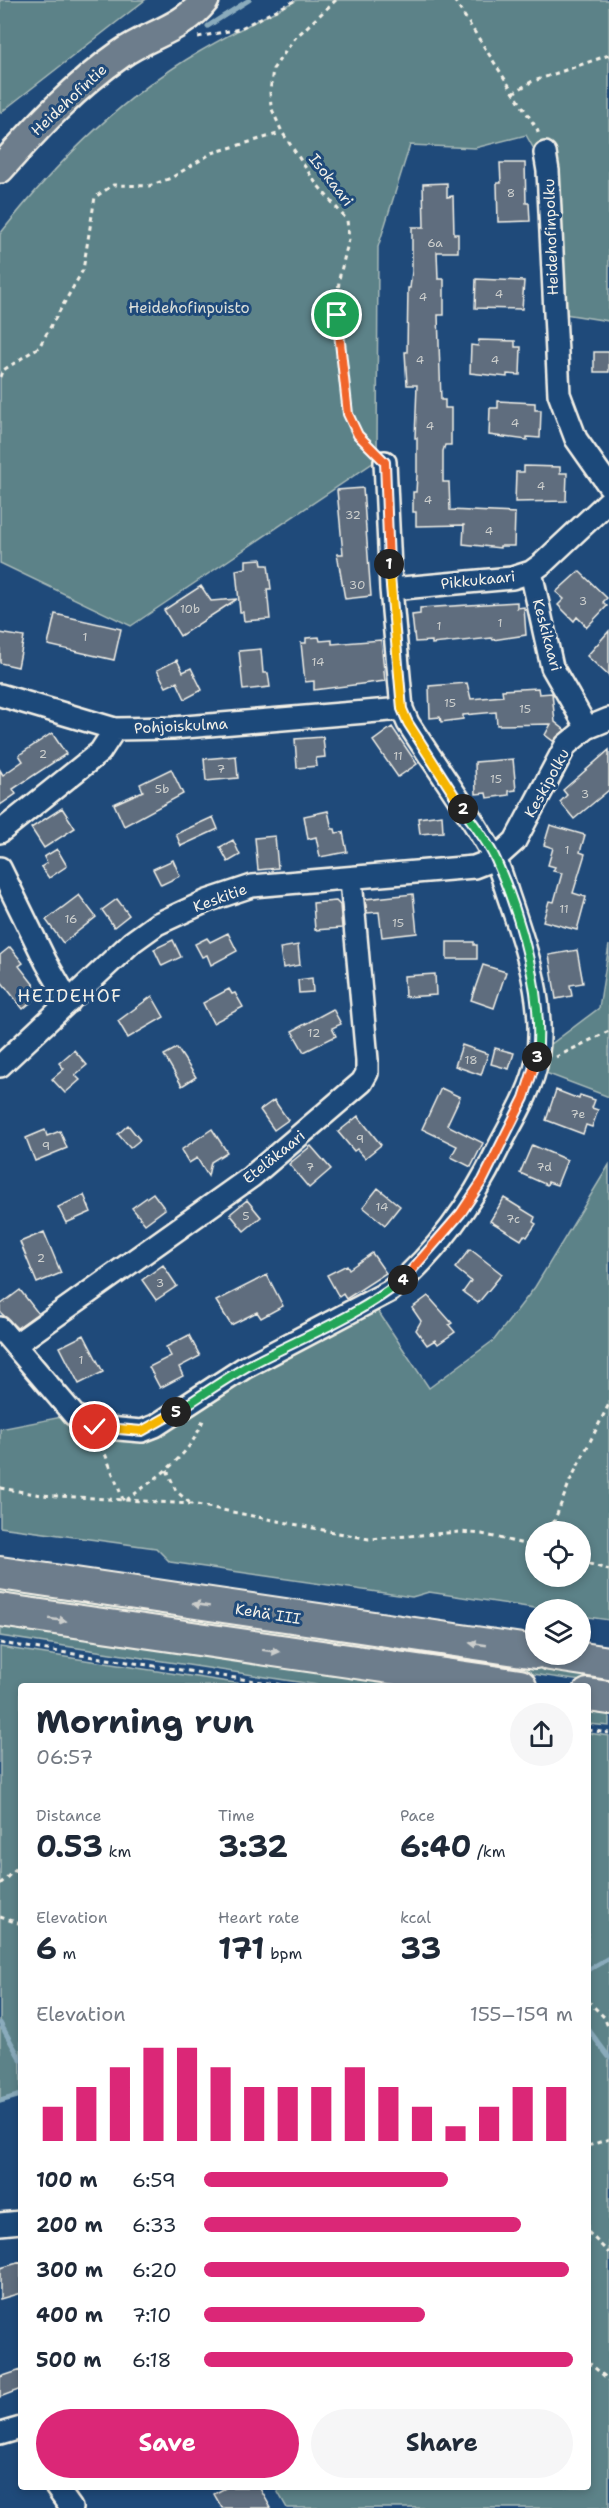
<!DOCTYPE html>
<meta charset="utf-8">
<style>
body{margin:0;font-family:"Shantell Sans",sans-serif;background:#f6f6f7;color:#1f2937;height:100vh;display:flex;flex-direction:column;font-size:22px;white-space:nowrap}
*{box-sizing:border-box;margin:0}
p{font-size:20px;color:#747a83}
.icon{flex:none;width:33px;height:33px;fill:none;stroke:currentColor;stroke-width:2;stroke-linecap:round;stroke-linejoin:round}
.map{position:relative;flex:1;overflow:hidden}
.side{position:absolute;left:18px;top:1683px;width:573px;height:807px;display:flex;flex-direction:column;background:#fff;border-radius:6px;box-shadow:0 3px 9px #0003}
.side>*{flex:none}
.tools{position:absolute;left:525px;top:1521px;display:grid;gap:12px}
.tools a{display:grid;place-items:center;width:66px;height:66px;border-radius:50%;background:#fff;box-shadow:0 3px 9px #0003;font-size:30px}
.pin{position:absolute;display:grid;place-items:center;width:51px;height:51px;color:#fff;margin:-26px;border:3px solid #fff;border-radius:50%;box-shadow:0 2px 6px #0007}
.km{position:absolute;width:30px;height:30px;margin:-15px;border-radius:50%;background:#222;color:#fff;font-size:16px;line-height:30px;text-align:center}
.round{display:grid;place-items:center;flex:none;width:63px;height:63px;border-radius:32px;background:#f6f6f7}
.head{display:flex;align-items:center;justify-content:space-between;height:102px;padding:0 18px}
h1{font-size:33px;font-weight:700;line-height:45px}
.figures{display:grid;grid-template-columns:repeat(3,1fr);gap:9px;height:102px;padding:6px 18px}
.figures div{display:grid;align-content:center}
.figures b{font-size:30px;font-weight:700}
.figures small{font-size:16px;font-weight:400}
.figures p{font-size:16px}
.chart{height:168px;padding:12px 18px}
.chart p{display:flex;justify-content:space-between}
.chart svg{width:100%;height:108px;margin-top:6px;stroke:#db2777;stroke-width:6}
.primary-button{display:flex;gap:12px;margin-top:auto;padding:12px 18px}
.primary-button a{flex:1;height:69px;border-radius:36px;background:#db2777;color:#fff;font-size:24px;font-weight:700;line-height:69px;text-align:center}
.primary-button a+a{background:#f6f6f7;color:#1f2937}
ul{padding:0 18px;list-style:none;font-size:20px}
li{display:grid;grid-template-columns:96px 72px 1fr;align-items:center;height:45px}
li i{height:15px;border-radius:8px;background:#db2777}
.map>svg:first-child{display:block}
</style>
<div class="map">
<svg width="609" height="2508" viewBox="0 0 609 2508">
<rect width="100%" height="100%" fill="#1f4a7a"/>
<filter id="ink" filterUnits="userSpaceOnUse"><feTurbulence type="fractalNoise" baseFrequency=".0167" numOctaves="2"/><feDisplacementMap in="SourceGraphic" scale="12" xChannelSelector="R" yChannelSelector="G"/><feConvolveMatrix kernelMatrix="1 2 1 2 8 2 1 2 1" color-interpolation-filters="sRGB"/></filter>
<g filter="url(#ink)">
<!-- green -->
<path fill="#5c8288" stroke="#a8bab8" stroke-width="1.5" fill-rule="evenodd" d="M0,0H145L0,113Z
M297,0H609V321L565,314L539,158L526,135L475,148L410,145L378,247L377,460L131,626L0,563V234C55,164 122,97 199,52C231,33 264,17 297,0Z
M609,945V1097L538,1070L546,1048L599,1008Z
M609,1165V1620L581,1616L580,1610L541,1609L429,1592L412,1597L170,1562L156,1548L0,1527V1429L67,1416L111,1437L376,1308L429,1388L494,1340L535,1287ZM536,1532H580V1576H536Z
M0,1587L609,1676V1685L0,1598Z
M0,1623L436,1686H324L0,1636Z
M0,1647L255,1686H21V2096L0,2101Z
M588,1708L609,1711V1726L588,1724Z
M588,1733L609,1736V2508H287L275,2487H588Z"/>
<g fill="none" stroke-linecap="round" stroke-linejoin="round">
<!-- stream -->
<path stroke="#8aabbc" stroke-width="5" d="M208,26L249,0
M588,1970L609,1958
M0,2023L21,2060
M588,2029L609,2057
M0,2101L21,2095"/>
</g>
<!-- building -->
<path fill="#5e6d7e" stroke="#f4f1e8" stroke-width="1.5" d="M500,163H525L526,203H529L530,221L498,222L497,183H501Z
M447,183V197L453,196L454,234H458V252H437L438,279H444V315H438L441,400H445V408H451V445H445L443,451V482H449L450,510L515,513L514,546H500V548L463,544L464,525L416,526V512H413V492H416L417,475V438H415L417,385H407L405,352H407L408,288H410L412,271V227H424L423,184Z
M476,279L524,281L522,309L475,308Z
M479,340L515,341V347H521L520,375L507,374V377L470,373L471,345L478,346Z
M594,352H609V372H594Z
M498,401L535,403V410H541L540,438L527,437V440L489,435L490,408H498Z
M524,466L560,467V473H567L566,501L515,502L516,472H524Z
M363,488L371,596L345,599L337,554H343L337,490Z
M261,559L262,565H268L271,589H267L270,619L244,621L243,612H240L236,570L246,568V560Z
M579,571L607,598L603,602L607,606L587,627L577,617L574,621L558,605L564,599L556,592Z
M201,586L211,601L237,599L180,636L164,610Z
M517,602V608L524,607L526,635L493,640L492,638L432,644V641L415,642L412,615L420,614V608Z
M55,614L121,629L114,660L48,645Z
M609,631V676L587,656Z
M0,633L24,637L18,667L0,663Z
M319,637L320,641L332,640V644L381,640L385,681L314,690V681L305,682L301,643H306V638Z
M261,649L263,673H268L270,687L243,690L239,651Z
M177,660L183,672L191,668L202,690L185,699L177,682L166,687L157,670Z
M467,683L471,699L503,696L502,690L538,688L539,694L552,693L555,722L565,730L553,741L545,735L551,724L497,725L496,712L463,715V719L441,722L440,717L430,718L429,686Z
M392,727L417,764L398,777L373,741Z
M52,733L66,754L13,789L16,794L0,805V770L3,775L23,761L19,755Z
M323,737L325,757L316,758L317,766L297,768L295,739Z
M609,750V790L574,819L560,802L567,795L563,790Z
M236,756L238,778L206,781L204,759Z
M513,759L516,790L509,791V795L487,798L486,793L476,794L475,762Z
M171,769L183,794L124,826L114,804L143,791L140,784Z
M62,808L75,828L44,848L31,828Z
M328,811L332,829H335L336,833L343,832L347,852L320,857L316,837L308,839L304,816Z
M442,815L443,832L420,834L418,818Z
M213,817L218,829L181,846L176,834Z
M550,825L585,835L580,852L585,854L573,893L586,897L577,930L543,921L549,901L554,902L562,873L553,871L555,867L548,865L553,848L544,845Z
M275,836L278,868L258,870L255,838Z
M233,840L240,855L228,862L220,847Z
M57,849L67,866L49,878L41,867L47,863L44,857Z
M173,860L180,876L161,885L153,869Z
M413,894L417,933L382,937L379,912L367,913L365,899Z
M79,895L96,917L63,943L46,920Z
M117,899L129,915L114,927L102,910Z
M336,901L340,905L342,928L315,930L313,903Z
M228,933L237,951L211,965L207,955L202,957L195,944L207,938L210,942Z
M173,940L181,957L162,966L154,949Z
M447,942H474V945H477V959H447Z
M298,945L300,965L283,968L280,948Z
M10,947L23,963L19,966L41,994L23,1009L0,980V955Z
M577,950L583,983L570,985L572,996L556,999L549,955Z
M483,965L506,972L494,1008L471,1000Z
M435,974L436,995L405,997L404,976Z
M312,978L313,992L299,993L298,980Z
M229,989L232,994L235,993L243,1007L213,1023L203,1003Z
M152,996L164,1017L128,1038L118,1021Z
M333,1009L341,1024L332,1028L336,1036L304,1052L292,1031Z
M462,1045L488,1054L481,1075L455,1066Z
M177,1048L196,1077L182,1086L164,1055Z
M495,1048L514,1053L509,1069L491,1064Z
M74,1050L87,1065L75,1075L80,1080L65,1093L52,1079L64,1069L59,1063Z
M441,1088L460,1097L447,1125L483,1143L471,1167L451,1157L457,1146L422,1129Z
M556,1090L579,1099L580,1095L595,1100L592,1108L598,1110L592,1127L586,1125L583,1134L546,1120Z
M274,1100L288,1120L274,1130L260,1110Z
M358,1116L381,1145L365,1158L357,1149L354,1151L338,1132Z
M128,1125L140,1140L130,1148L118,1134Z
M212,1129L227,1152L211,1162L208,1176L197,1158L189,1163L181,1150Z
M45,1130L47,1136L60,1131L67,1148L35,1161L26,1138Z
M532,1145L567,1160L557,1185L548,1182L547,1185L520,1173Z
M311,1146L331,1169L309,1188L289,1164Z
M378,1188L400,1206L385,1225L363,1207Z
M153,1193L165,1209L145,1224L132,1208Z
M84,1195L91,1212L66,1223L58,1207Z
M504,1198L535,1217L533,1222L536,1224L527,1237L524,1235L521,1240L490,1221Z
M247,1200L261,1217L244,1231L230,1214Z
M44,1232L61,1273L37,1283L20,1242Z
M470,1249L502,1274L478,1303L463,1292L471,1281L455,1268Z
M372,1253L386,1273L346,1299L343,1294L339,1297L327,1275L347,1265L349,1269Z
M163,1265L177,1286L156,1300L142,1280Z
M267,1275L283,1306L261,1318L257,1312L231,1325L216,1301Z
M20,1290L38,1313L17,1328L0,1312V1305Z
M428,1296L452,1323L449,1325L455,1332L438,1344L435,1340L427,1345L416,1330L421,1321L412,1308Z
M84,1335L103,1372L79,1384L60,1347Z
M189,1335L200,1356L179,1367L183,1376L160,1388L149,1367L171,1356L166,1347Z
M21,2262V2293L0,2299V2268Z
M21,2370V2389L0,2397V2377Z
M227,2487H259L271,2508H222L214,2494Z"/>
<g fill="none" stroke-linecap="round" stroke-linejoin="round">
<defs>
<path id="minor" d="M545,153L548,171L559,394L576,439L609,486
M531,572L552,667L587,728
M391,589L512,578L531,572L542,564L609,501
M0,695L115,729
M0,832L100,752L115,729L173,728L402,709
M0,868L46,962L69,1002
M0,1066L132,942L157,924L207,901L252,886L474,867L495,859L515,841L566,745L587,728L609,719
M0,1328L74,1415L95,1427L142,1431L155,1426L244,1368L390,1291C435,1255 472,1203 497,1151C511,1123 532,1091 537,1060C546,1004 526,947 508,895C504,883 500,868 494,857C469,811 436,767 408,723L402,709L391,589L385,462
M15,1345L251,1177L362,1082L367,1073V1060L351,880
M0,2224L21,2222
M0,2434L21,2428
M56,2487L71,2508"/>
<path id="major" d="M0,169C37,127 75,86 121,54C149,34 183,29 205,0"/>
<path id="highway" d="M0,1573L536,1652
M0,1610L520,1686
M550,1654L609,1663
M588,1695L609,1698"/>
</defs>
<!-- minor casing -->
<use href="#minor" stroke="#f4f1e8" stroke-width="26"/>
<!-- major casing -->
<use href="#major" stroke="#f4f1e8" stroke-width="32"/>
<!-- highway casing -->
<use href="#highway" stroke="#f4f1e8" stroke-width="36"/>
<!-- path -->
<path stroke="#f4f1e8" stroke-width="3" stroke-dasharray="4.5 4.5" stroke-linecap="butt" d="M336,0L295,38L273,69L270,92L271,107L282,132L315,182L347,220L349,239L339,279L337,315L348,414L358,435L373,450
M454,0L537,129L540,137
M198,37L239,29L296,0
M513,93L531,82L609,55
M0,377L2,371L39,347L83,270L95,197L113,185L149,186L171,178L212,153L281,133
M556,1057L609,1031
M102,1446L124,1502C156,1477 191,1458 204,1417
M167,1470L176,1491L190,1503
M0,1488L42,1495L192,1504L369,1539L460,1532L482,1534L536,1547
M550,1532L570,1481L609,1404
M580,1561L609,1570
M0,1643L289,1686
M588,1730L609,1733
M0,1884L21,1864
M0,1917L21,1924
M588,2001L604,2017L609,2029
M588,2146L609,2139
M588,2232L609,2253
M588,2362L609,2380"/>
<!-- minor -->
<use href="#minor" stroke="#1f4a7a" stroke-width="21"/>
<!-- major -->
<use href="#major" stroke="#6d7d8c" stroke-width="27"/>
<!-- highway -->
<use href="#highway" stroke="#6d7d8c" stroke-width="32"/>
</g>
<!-- one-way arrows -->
<defs><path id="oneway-solid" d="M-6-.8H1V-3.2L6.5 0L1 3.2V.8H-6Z" transform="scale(1.5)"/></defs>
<g fill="#cccecc">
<use href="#oneway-solid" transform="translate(201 1605) rotate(-171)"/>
<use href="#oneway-solid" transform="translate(58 1620) rotate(8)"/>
<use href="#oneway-solid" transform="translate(478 1644) rotate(-172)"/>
<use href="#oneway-solid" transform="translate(271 1651) rotate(8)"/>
</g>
</g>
<g fill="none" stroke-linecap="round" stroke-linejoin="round" filter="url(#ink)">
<defs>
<path id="split-1" d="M337,315L348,414L358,435L385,462L389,564"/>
<path id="split-2" d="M389,564L402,709L408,723L463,809"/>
<path id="split-3" d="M463,809C474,825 488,842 496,860C520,914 544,997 537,1057"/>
<path id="split-4" d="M403,1280L461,1213L483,1180L524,1098L537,1057"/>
<path id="split-5" d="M176,1412C199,1397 222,1381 246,1367C298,1339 357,1317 403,1280"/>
<path id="split-6" d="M95,1427L142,1431L176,1412"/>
</defs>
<!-- split-1 casing -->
<use href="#split-1" stroke="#fff" stroke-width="12"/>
<!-- split-2 casing -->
<use href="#split-2" stroke="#fff" stroke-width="12"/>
<!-- split-3 casing -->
<use href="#split-3" stroke="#fff" stroke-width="12"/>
<!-- split-4 casing -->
<use href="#split-4" stroke="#fff" stroke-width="12"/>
<!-- split-5 casing -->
<use href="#split-5" stroke="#fff" stroke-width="12"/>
<!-- split-6 casing -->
<use href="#split-6" stroke="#fff" stroke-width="12"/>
<!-- split-1 -->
<use href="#split-1" stroke="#f0652b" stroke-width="8"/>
<!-- split-2 -->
<use href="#split-2" stroke="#f5b400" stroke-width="8"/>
<!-- split-3 -->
<use href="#split-3" stroke="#22a559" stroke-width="8"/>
<!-- split-4 -->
<use href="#split-4" stroke="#f0652b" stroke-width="8"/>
<!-- split-5 -->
<use href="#split-5" stroke="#22a559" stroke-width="8"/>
<!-- split-6 -->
<use href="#split-6" stroke="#f5b400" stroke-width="8"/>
</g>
<g text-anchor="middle" stroke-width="6" stroke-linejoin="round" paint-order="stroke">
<!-- number labels -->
<g font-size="12" fill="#ced0ce">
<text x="511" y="197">8</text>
<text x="435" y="247">6a</text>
<text x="499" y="298">4</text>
<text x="423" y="301">4</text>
<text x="420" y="364">4</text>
<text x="495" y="364">4</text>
<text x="515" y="427">4</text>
<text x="430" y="430">4</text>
<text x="541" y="490">4</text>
<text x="428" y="504">4</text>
<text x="353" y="519">32</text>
<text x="489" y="535">4</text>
<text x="357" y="589">30</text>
<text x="583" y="605">3</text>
<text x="190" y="613">10b</text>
<text x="500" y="627">1</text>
<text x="439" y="630">1</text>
<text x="85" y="641">1</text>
<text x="318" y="666">14</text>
<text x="450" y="707">15</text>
<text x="525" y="713">15</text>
<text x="43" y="758">2</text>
<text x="398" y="760">11</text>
<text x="221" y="773">7</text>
<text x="496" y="783">15</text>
<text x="162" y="793">5b</text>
<text x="585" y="798">3</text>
<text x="567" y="854">1</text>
<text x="564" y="913">11</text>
<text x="71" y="923">16</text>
<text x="398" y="927">15</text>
<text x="314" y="1037">12</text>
<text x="471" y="1064">18</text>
<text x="578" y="1118">7e</text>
<text x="360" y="1143">9</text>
<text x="46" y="1150">9</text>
<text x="310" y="1171">7</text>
<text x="544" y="1171">7d</text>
<text x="382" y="1211">14</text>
<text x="246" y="1220">5</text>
<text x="513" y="1223">7c</text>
<text x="41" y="1262">2</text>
<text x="160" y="1287">3</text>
<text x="81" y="1364">1</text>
</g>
<!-- street labels -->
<g font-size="15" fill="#f4f1e8" stroke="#1f4a7a">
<text transform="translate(69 100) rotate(-43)" y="5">Heidehofintie</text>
<text transform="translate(331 180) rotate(52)" y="5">Isokaari</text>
<text transform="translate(551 237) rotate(-92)" y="5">Heidehofinpolku</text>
<text transform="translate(478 580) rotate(-6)" y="5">Pikkukaari</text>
<text transform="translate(547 635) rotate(75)" y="5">Keskikaari</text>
<text transform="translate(181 726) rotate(-3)" y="5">Pohjoiskulma</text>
<text transform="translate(547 783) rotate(-61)" y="5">Keskipolku</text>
<text transform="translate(220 898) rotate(-20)" y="5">Keskitie</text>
<text transform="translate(274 1157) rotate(-39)" y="5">Eteläkaari</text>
<text transform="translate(268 1614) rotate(9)" y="5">Kehä III</text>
</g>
<!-- park labels -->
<g font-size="15" fill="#dde0da" stroke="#1f4a7a">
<text x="189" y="313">Heidehofinpuisto</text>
</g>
<!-- quarter labels -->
<g font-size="18" letter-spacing="1.5" fill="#f4f1e8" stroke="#1f4a7a">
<text x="70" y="1002">HEIDEHOF</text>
</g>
</g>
</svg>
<div class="tools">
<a><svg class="icon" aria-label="locate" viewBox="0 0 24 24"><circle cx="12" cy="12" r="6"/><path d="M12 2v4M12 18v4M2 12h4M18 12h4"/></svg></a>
<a><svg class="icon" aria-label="layers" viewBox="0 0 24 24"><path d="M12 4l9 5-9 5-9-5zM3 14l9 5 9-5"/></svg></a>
</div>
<div class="pin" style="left:337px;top:315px;background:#1e9e55"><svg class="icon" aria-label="arrive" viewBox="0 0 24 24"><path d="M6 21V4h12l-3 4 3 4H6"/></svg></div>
<div class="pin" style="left:95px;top:1427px;background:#d93025"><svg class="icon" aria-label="check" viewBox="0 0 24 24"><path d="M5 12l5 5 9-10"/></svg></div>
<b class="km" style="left:389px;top:564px">1</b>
<b class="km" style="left:463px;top:809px">2</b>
<b class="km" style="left:537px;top:1057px">3</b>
<b class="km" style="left:403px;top:1280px">4</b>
<b class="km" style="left:176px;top:1412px">5</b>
<section class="side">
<div class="head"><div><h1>Morning run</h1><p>06:57</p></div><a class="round"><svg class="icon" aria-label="share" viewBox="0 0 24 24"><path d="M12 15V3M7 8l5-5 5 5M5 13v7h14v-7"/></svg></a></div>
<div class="figures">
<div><p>Distance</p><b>0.53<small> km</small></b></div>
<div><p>Time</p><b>3:32</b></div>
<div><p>Pace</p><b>6:40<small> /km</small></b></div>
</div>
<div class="figures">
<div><p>Elevation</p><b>6<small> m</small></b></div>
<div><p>Heart rate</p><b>171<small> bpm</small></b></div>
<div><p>kcal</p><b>33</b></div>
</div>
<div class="chart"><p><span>Elevation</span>155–159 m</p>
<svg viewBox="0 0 160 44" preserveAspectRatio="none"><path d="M5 44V30M15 44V22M25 44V14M35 44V6M45 44V6M55 44V14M65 44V22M75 44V22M85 44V22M95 44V14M105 44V22M115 44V30M125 44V38M135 44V30M145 44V22M155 44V22"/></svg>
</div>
<ul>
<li><b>100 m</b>6:59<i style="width:66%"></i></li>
<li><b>200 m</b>6:33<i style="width:86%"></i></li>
<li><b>300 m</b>6:20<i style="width:99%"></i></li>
<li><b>400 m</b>7:10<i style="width:60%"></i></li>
<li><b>500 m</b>6:18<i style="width:100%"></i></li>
</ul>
<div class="primary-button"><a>Save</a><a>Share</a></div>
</section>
</div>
